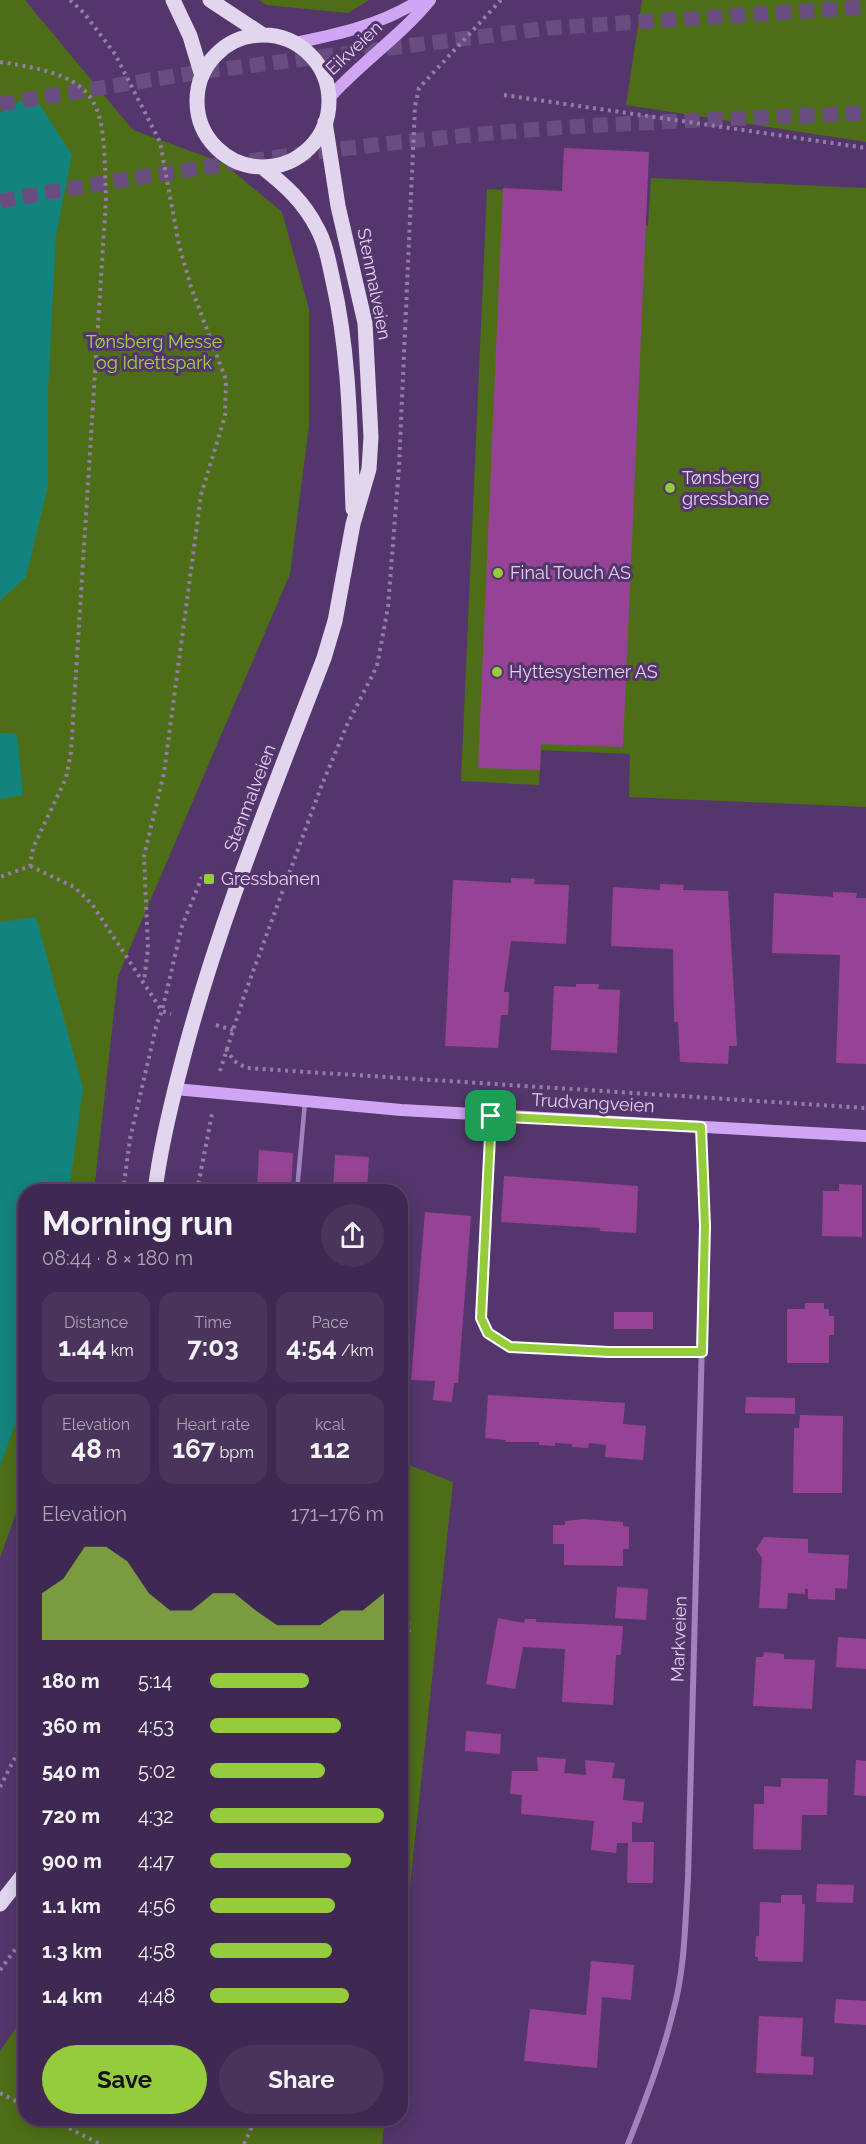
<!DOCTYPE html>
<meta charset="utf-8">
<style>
body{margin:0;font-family:Raleway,sans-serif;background:#4a345b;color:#f1f3f6;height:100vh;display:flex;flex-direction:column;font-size:22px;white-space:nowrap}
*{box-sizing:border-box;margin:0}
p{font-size:20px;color:#ada6b7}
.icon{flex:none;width:33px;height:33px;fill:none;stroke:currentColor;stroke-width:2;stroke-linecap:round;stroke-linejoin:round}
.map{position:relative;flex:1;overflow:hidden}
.sheet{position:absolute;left:18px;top:1184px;width:390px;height:942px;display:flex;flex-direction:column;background:#3f2851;border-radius:24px;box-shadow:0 3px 15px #0003,0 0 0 2px #584468}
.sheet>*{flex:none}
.pin{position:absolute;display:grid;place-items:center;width:51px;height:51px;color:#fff;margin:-26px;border-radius:12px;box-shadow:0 3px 9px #0006}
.round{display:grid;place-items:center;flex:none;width:63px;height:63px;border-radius:32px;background:#4a345b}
.head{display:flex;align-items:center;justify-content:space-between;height:102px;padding:0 24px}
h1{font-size:33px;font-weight:700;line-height:45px}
.metrics{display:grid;grid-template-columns:repeat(3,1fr);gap:9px;height:102px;padding:6px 24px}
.metrics div{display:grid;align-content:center;border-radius:15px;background:#4a345b;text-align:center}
.metrics b{font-size:26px;font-weight:700}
.metrics small{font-size:16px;font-weight:400}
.metrics p{font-size:16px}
.chart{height:168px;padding:12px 24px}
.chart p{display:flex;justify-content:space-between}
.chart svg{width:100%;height:108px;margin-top:6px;fill:#95cc3b;opacity:.7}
.action{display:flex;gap:12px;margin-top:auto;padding:12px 24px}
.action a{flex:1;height:69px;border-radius:36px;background:#95cc3b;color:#111;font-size:24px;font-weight:700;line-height:69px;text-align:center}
.action a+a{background:#4a345b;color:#f1f3f6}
ul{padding:0 24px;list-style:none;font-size:20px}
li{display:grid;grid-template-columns:96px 72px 1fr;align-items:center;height:45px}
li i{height:15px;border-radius:8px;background:#95cc3b}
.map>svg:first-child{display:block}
</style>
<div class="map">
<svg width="866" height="2144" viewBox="0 0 866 2144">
<rect width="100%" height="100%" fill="#54366c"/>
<!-- green -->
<path fill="#4d6e16" d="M0,0H25L133,130L223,163L282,212L309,309V425L290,574L118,976L94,1191H26L25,1488L0,1558Z
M259,0H369L348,13L266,5Z
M642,0H866V142L626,105Z
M651,178L866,188V807L629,797L630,754L541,750L539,785L461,781L487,189L546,192L545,221L648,226Z
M401,1462L453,1482L401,1970Z
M25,2015L26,2118H385L382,2144H0V2051Z"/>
<!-- water -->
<path fill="#13847d" d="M33,94L72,155L56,236L48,391V486L26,577L0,601V113Z
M0,733L17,734L23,795L0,799Z
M36,917L83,1088L69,1191H26L25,1397L0,1466V922Z"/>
<!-- building -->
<path fill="#974395" d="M564,148L649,152L623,747L541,744L540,770L478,768L503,188L562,191Z
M511,878L535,879L534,884L569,885L566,944L511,941L504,992H509L508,1015H501L498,1048L445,1046L453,880L511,883Z
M660,884L684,885L683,890L728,891L737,1046H729L728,1064L680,1062L678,1022H674L673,949L611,946L613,887L660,890Z
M833,892L857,893L856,898H866V1064L836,1063L840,955L772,953L774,893L833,897Z
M576,984H599L598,989L620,990L617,1053L551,1050L554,986L576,987Z
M259,1150L293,1153L291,1191H257Z
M335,1155L369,1157L367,1191H333Z
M504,1176L638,1186L636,1233L600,1231V1228L501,1222Z
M839,1184L862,1185V1237L822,1236L823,1191H839Z
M425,1212L471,1216L458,1383H454L452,1402L433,1400L435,1381L411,1380Z
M805,1303H824V1309H829V1316H834V1335H829V1363H787V1309H805Z
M614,1312H653V1329H614Z
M488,1395L625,1403L623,1424L646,1426L643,1460L605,1457L606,1445L589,1443L588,1448L572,1447V1444L555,1443V1446L539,1445V1442H505L506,1440L485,1438Z
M746,1397L795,1398V1414L745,1413Z
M800,1415L843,1416L842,1493H793L794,1428H799Z
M584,1519L623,1522V1526L629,1527V1549H623V1566L564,1565V1544H553V1525H565V1521Z
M764,1537L808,1539V1553L849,1555L847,1589L835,1588V1600L808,1599V1589H805V1594L788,1593L787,1609L759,1608L762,1558L756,1549Z
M617,1587L648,1589L646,1620L615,1618Z
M498,1618L524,1623L525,1619H536V1622L623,1626L621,1655H616L613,1705L562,1702L565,1649L523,1647L515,1689L486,1684Z
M838,1637L866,1639V1669L836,1667Z
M764,1652L784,1654V1659L815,1660L812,1709L753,1706L756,1657H763Z
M466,1731L501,1734L500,1754L465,1751Z
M537,1757L566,1759L564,1773L586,1775L585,1760L615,1763L612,1778L625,1779L623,1800L644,1802L642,1823L632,1822V1842H654L653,1883H627L628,1843H617L616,1853L591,1850L594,1821L521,1814L522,1795L510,1794L512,1771H538Z
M856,1760L866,1761V1796L854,1795Z
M781,1778L828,1779L827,1815H802L801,1850L753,1849L754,1804H764V1786L781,1787Z
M817,1884L854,1885L853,1903L816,1902Z
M781,1895H802V1904H805L803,1962L758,1961V1957H755L756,1936H759L760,1902L781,1903Z
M591,1961L634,1965L631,2000L602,1997L597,2068L524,2061L530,2009L586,2015Z
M836,1999L866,2001V2025L834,2023Z
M759,2016L803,2018L801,2056L814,2057L813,2075L756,2073Z"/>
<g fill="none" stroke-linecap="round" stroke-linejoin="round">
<!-- primary-tunnel -->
<path stroke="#694d80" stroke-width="15" stroke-dasharray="15 8" stroke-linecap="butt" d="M0,104L200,72L549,28L866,7
M0,201C149,174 299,152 449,137C588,123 727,119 866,113"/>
<!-- path -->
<path stroke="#947ca9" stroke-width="4" stroke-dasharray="3 4.5" stroke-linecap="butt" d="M70,0L84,13L115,54L160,142L179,245L191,287L226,380L225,416L201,495L164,773L144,856L148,949L144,981
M0,62C106,77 103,101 106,199L71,752L66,778L33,848L30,866L0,877
M504,95L866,148
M30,866L74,887L92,904L162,1011L171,1014
M216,1025L233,1030
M226,1049L234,1061L246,1068L866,1108
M220,1071L244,996L321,787L347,725L377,666L388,607L399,467L415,106L419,88L501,0
M123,1191L130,1139L157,1023L162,1011L182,926L202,877
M197,1191L212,1114
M400,1601L409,1625L403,1727L400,1735
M0,1787L26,1736
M0,1970L26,1935
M0,2093L26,2106
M49,2118L100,2144
M244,2144L256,2118"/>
<!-- service -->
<path stroke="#a281be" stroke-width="4.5" d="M297,1191L305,1102"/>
<!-- minor -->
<path stroke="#a281be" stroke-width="6" d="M491,1116L481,1318L488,1333L510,1347L609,1352H702
M628,2144C645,2101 662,2057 673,2012C685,1969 685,1923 688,1879L705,1226L701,1127"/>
<!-- secondary -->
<path stroke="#d0a6f4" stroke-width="12" d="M295,43C339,34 381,25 420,0
M329,98C360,63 401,36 430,0
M175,1089L401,1110L866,1136"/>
<!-- primary -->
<path stroke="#e2d5ee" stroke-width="15" d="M173,0L190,36L202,76
M210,0L263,35
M197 101a66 66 0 1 1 132 0a66 66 0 1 1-132 0Z
M262,167C285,185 304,202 317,228C326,244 329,263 333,281C350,356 350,432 353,509
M155,1191C160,1148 171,1104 182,1062C218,923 273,791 324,658L335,621L353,524L369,469L371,437L365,323L338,206L325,122
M0,1904L26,1871"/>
</g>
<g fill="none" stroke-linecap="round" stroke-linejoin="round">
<defs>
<path id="route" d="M491,1116L701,1127L705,1226L702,1352H609L510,1347L488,1333L481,1318Z"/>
</defs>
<!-- route casing -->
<use href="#route" stroke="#fff" stroke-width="12"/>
<!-- route -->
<use href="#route" stroke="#95cc3b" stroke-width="8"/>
</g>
<!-- markers -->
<g fill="#95cc3b" stroke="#54366c" stroke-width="2">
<circle cx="670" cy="488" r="6"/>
<circle cx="498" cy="573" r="6"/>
<circle cx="497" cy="672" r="6"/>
<rect x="203" y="873" width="12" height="12" rx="3"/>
</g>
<g text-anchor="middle" stroke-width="6" stroke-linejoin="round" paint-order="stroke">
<!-- street labels -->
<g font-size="18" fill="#e1d0f1" stroke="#54366c">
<text transform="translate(354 48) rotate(-43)" y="6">Eikveien</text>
<text transform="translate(374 284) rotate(79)" y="6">Stenmalveien</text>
<text transform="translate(250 798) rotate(-69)" y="6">Stenmalveien</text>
<text transform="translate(593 1103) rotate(3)" y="6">Trudvangveien</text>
<text transform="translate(679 1639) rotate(-88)" y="6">Markveien</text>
</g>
<!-- park labels -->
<g font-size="18" fill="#9ed744" stroke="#54366c">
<text x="154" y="348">Tønsberg Messe<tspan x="154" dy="21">og Idrettspark</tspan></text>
</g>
<!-- poi labels -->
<g font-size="18" fill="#e1d0f1" stroke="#54366c" text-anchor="start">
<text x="682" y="484">Tønsberg<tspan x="682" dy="21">gressbane</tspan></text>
<text x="510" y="579">Final Touch AS</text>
<text x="509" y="678">Hyttesystemer AS</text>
<text x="221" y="885">Gressbanen</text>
</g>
</g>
</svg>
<div class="pin" style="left:491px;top:1116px;background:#1e9e55"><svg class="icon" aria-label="arrive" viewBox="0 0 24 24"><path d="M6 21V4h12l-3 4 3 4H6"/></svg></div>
<section class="sheet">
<div class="head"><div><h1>Morning run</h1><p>08:44 · 8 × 180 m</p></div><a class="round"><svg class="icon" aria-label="share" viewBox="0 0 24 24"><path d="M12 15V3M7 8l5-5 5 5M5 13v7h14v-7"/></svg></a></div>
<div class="metrics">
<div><p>Distance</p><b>1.44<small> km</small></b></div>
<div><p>Time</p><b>7:03</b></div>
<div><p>Pace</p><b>4:54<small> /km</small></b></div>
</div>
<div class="metrics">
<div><p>Elevation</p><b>48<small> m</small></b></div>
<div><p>Heart rate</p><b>167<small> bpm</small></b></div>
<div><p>kcal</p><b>112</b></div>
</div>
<div class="chart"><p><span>Elevation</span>171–176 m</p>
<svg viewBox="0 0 160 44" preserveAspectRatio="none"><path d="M0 44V25L10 19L20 6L30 6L40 12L50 25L60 32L70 32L80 25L90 25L100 32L110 38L120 38L130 38L140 32L150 32L160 25V44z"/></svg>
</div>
<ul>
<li><b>180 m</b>5:14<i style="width:57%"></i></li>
<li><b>360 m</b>4:53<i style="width:75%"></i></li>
<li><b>540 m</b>5:02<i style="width:66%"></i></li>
<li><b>720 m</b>4:32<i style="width:100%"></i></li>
<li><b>900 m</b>4:47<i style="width:81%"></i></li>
<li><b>1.1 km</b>4:56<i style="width:72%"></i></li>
<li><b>1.3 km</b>4:58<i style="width:70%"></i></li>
<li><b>1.4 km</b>4:48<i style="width:80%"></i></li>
</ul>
<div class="action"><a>Save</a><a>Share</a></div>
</section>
</div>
